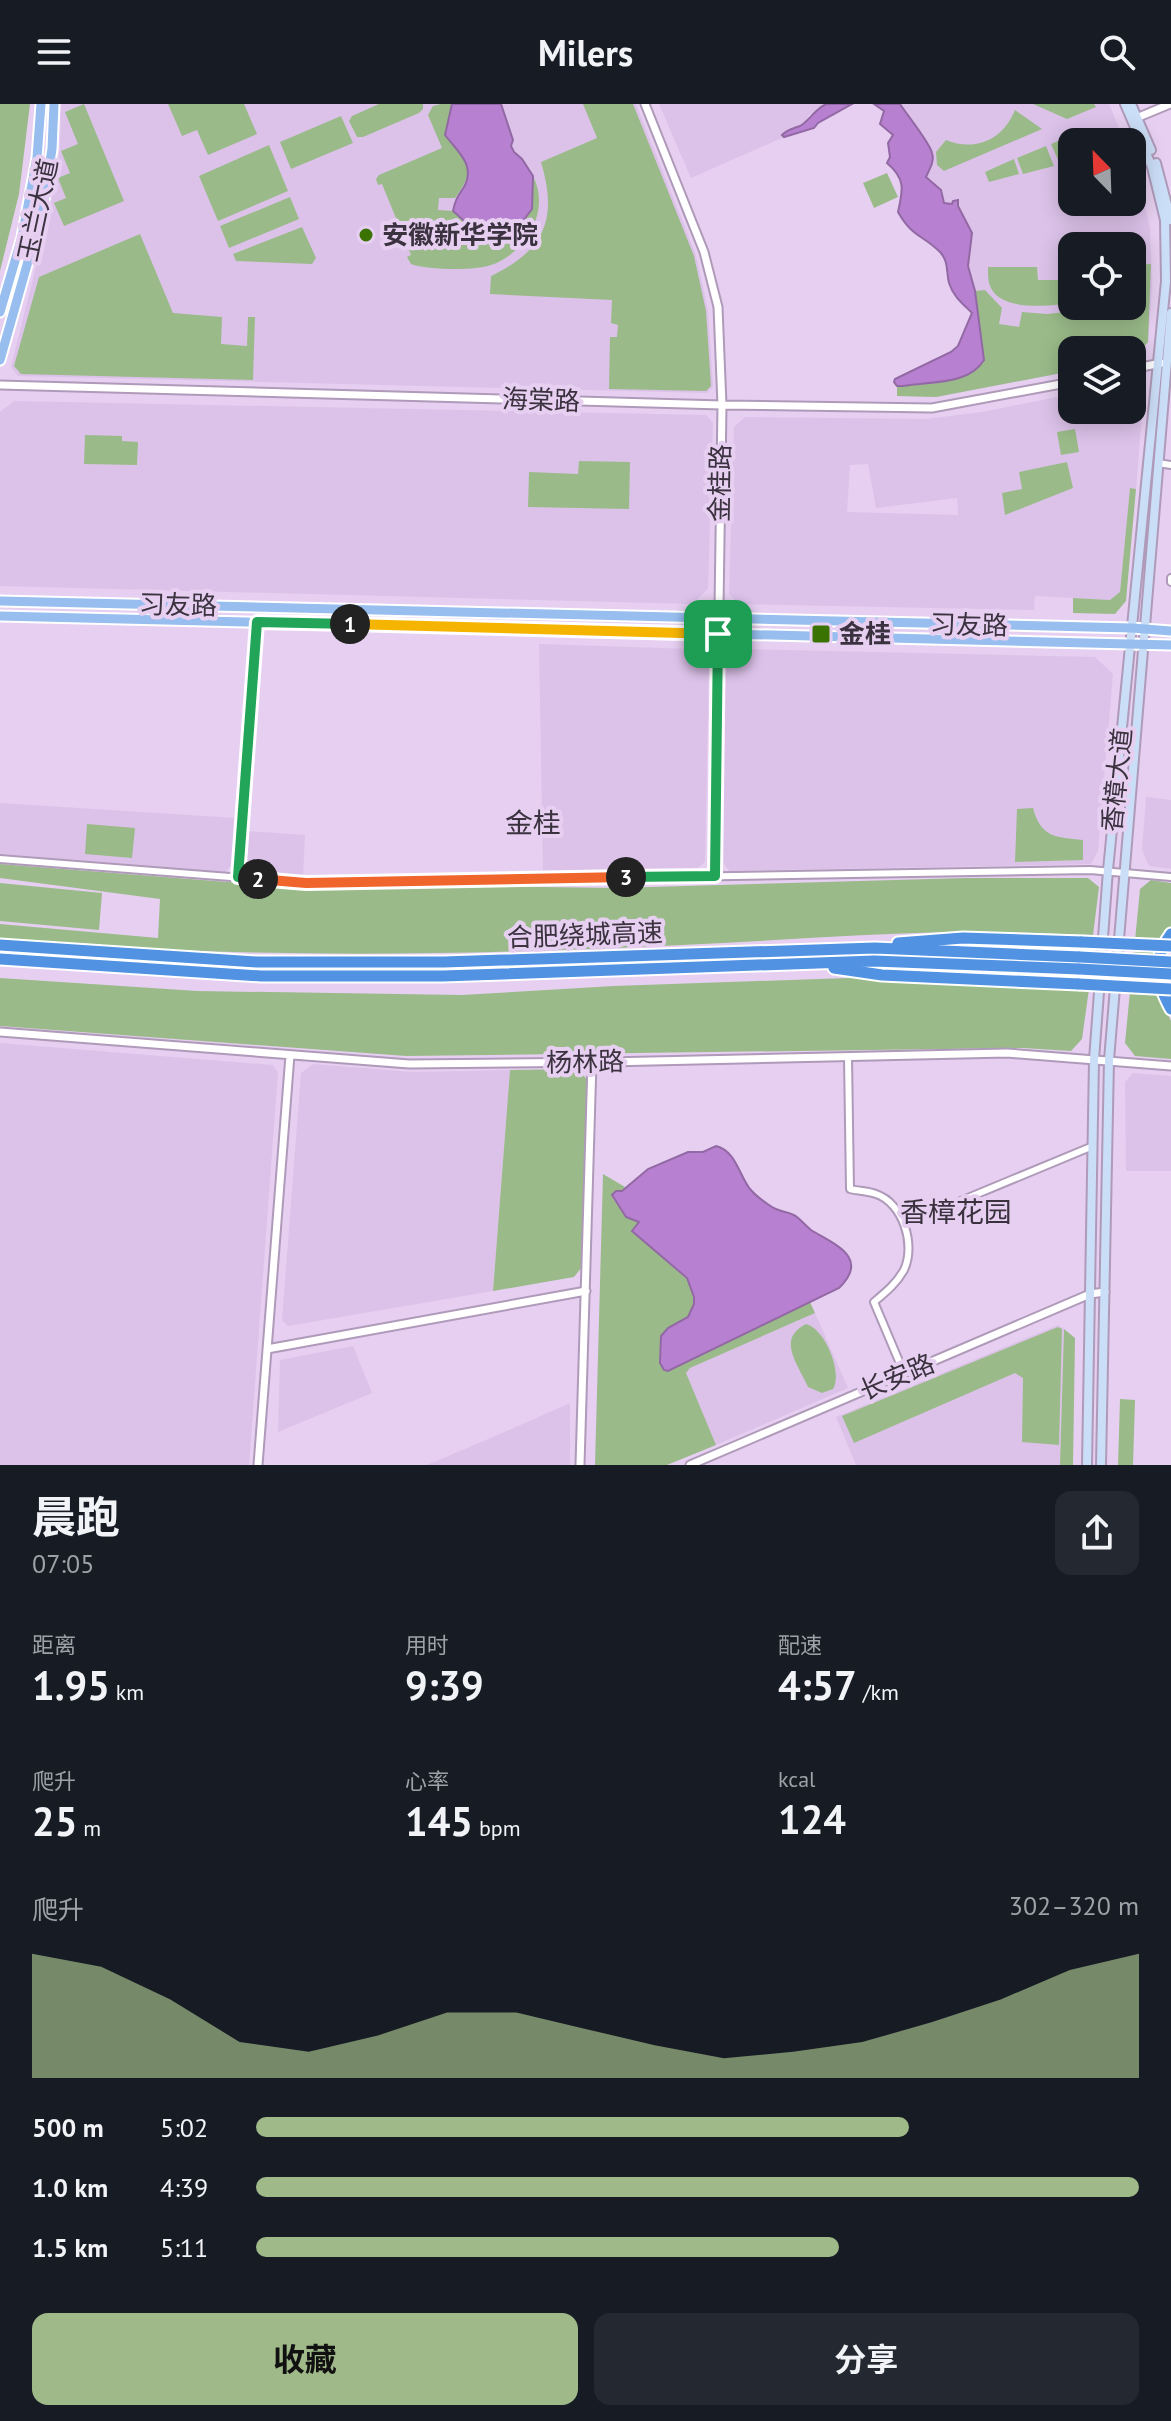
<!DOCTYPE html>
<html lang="zh">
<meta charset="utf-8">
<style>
body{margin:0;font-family:"PT Sans","Noto Sans SC",sans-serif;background:#242831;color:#f1f3f6;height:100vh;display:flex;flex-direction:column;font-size:30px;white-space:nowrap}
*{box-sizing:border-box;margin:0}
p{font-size:26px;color:#9ea1a6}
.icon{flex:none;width:44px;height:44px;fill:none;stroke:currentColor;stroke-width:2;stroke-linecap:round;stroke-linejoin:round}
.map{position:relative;height:1361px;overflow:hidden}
.panel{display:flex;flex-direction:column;background:#171b24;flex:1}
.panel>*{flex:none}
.needle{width:52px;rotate:337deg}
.controls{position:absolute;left:1058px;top:24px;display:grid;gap:16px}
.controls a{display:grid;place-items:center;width:88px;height:88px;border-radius:16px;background:#171b24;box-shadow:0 4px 20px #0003;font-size:40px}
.pin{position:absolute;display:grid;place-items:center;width:68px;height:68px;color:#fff;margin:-34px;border-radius:16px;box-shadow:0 4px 12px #0006}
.km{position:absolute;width:40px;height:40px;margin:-20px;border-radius:50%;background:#222;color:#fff;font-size:22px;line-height:40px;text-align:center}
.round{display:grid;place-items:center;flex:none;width:84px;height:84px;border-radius:16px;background:#242831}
.overview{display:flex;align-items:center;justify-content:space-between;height:136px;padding:0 32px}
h1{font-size:44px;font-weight:700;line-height:60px}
.metrics{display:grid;grid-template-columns:repeat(3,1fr);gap:12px;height:136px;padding:8px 32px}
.metrics div{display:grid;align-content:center}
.metrics b{font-size:40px;font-weight:700}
.metrics small{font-size:22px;font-weight:400}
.metrics p{font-size:22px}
.chart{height:224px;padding:16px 32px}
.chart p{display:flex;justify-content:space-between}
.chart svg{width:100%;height:144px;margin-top:8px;fill:#9fb988;opacity:.7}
.action{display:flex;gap:16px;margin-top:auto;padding:16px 32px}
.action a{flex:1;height:92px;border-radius:16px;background:#9fb988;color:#111;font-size:32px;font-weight:700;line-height:92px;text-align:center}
.action a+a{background:#242831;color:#f1f3f6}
ul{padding:0 32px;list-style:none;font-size:26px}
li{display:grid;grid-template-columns:128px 96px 1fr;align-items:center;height:60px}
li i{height:20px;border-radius:10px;background:#9fb988}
header{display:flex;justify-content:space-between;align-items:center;height:104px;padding:0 32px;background:#171b24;font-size:36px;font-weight:700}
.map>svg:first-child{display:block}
</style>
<header><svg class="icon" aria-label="menu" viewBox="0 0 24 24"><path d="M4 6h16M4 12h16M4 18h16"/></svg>Milers<svg class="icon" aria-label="search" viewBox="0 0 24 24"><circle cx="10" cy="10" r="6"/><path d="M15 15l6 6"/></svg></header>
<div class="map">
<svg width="1171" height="1361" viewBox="0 0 1171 1361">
<rect width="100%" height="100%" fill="#e6cff0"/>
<!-- built -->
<path fill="#dcc2e9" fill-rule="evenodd" d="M61,0H636L696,151L708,206L713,283L707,289L18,272L11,263L49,110L60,46Z
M659,0H826L809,11L805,19L788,25L782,31L784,33L691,74Z
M900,0H1109L1125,38H1072V98H1132V55L1139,75L1150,124L1152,182L1148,238L1134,255L1132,246H1072V267L936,293L897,292V282L939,279L966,270L984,256V249L976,205L975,187L968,162L971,128L958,102V97L953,100L943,99L941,86L932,76L925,73L932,48ZM1072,142H1132V202H1072Z
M1145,275L1136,385H1130L1120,489L1110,496L1035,492L1034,506L739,500L729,490L734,323L745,313L925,315L982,308L1072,290V306H1132V278ZM868,360L876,404L957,394L958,411L847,408L850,361Z
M14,297L706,311L713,319L708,485L692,500L0,482V308Z
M539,540L693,545L709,561L705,758L695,766L543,768Z
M743,545L1095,553L1113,570L1098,747L1091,760L729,767L722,757L725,560Z
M1146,693L1171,696V765L1149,762L1142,746Z
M0,699L236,714L232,761L225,768L0,750Z
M248,727L305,731L303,772L251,770L244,761Z
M0,939L273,961L278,968L249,1361H0Z
M313,960L412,968L510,966L493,1187L288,1222L282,1216L301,969Z
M1133,969L1171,972V1067H1126L1125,978Z
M815,1209L848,1284L716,1341L685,1270L690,1264Z
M1058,1221L1064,1225L1060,1361H856L836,1313Z
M353,1242L372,1289L278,1328L280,1256Z
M570,1299V1361H427L493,1333Z"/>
<!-- green -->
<path fill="#9abb89" d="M0,0H30L19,90L0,167Z
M84,0L124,97L64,122L54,99L66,94L58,74L70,69L61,47L78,40L65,8Z
M168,0H244L257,30L208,51L197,26L182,32Z
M379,0H423V5L419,9L363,33H357L349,17L352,12Z
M441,0H452L445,31C465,57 479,63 455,94H439L438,106L453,107L474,126C485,123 494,130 506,130C526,132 534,87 533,72C551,107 526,149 491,161C474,167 428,166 411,160L407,153L411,151L382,80L378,81L376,75L379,71L442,44L428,11L433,2Z
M583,0H633L694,152L706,207L711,282L706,287L609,285L610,233H617L618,221L611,219L612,196L490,190L491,172C545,146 558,115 541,58L597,34Z
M1033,0H1094L1096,3L1067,15Z
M1015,6L1042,25L944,67L937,61L936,48L946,36C975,48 1003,36 1015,6Z
M341,12L353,39L291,65L280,38Z
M1086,25L1091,38H1072V57L1060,60L1051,40Z
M269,41L288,87L218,117L199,72Z
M1046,42L1054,62L1023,70L1017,54Z
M1014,55L1019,70L989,78L985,68Z
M887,69L898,93L874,104L863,79Z
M290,93L299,115L229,144L220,122Z
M302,123L316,154L312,160L236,157L233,150Z
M140,130L173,209L222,213L221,240L247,242L248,213H255L253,276L21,270L14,262L39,173Z
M1151,160L1148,238L1134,255L1132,246H1072V267L936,293L897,292V282L939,279L982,236L976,205L975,187L985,186L1002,204L999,220L1019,223L1022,208L1047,210L1084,206L1090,202H1132V163L1133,161Z
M988,163H1037L1038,176H1072V199C1050,202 1000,208 990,182C988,177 988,169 988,163Z
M1075,325L1079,348L1061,351L1057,328Z
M85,331L122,332V337L138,338L137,361L84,360Z
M579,357L630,358L629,405L528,403L529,368L578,370Z
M1067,358L1073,384L1005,411L1002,389L1022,385L1019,368Z
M1130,384L1136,385L1126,497L1115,510L1073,509V494L1110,496L1120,488Z
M1033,704C1041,734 1056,733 1083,736V756L1015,758L1017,705Z
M87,720L135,724L132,754L85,750Z
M0,760L302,784L463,782L615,784L966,774H1088L1099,783L1093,831C1045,830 996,827 948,828C859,830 771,837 682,841C455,852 226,855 0,835V820L158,834L160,795L0,774Z
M1151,776L1171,779V825L1158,839L1159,891L1171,917V955L1135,952L1125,939L1140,785Z
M0,779L102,789L99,826L0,817Z
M0,874L197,887L462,891L614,882L848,874L1089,885L1082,935L1071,947L1023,944L406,952L0,922Z
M579,965L587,976L582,1163L574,1173L493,1187L510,966Z
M603,1070L625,1083L622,1087L612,1091V1093L626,1113L640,1118L632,1127L689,1177L694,1193L692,1207L688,1213L668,1224V1267L810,1198L815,1209L690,1264L686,1269L716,1341L667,1361H595Z
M806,1220C825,1225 843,1268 833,1285L822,1289L808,1283C798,1260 776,1235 806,1220Z
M1058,1223L1062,1225L1059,1341L1022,1338L1023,1274L1015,1269L854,1339L842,1312Z
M1064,1225L1075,1234L1073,1361H1060Z
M1120,1295L1135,1296L1133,1361H1118Z"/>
<!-- water -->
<path fill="#b880d0" stroke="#9269a4" stroke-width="2" d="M452,0H501L513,36L511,42L514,48L522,55L533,72L532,105L514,129C500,134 488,122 474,126L453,107C455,96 458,92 464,83C476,61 458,48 445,31Z
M826,0H852L818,19L814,24L784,33L782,31C788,25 792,25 800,22C809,17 814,6 826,0Z
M874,0H900C907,11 930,39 932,49C935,57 929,66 926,73L941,86L944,99L952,100L953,97L958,96V102L972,129L968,162L975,187L984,256C968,282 929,277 903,282H897L894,278L895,275L951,248L958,242L972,209C963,200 953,192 949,179C946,167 949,158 940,148C923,131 912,133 898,108C903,86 906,75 887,59L890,53L888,39L893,31L880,20L884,7Z
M716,1042C736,1047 739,1071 750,1085C755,1091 763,1097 769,1101C779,1109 790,1107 797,1113C802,1117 806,1122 811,1126C833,1140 871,1153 839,1184L668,1267L664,1266L660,1259L661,1232L668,1224L688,1213L694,1200V1193L687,1174L632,1127L639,1118L626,1113L612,1091L616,1087H622L648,1065L688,1048H703Z"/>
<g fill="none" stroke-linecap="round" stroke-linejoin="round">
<defs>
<path id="minor" d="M1158,359L1171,361
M1171,474V478
M0,755L306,779L1090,766L1171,773
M238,773L257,518
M848,953L850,1085C858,1087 868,1087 876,1090C903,1099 916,1141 904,1166C896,1180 886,1188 874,1198L904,1269
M905,1120L1093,1042"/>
<path id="tertiary" d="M645,0L704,148L718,203L722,301L715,772
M1134,15L1170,0
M1132,265L1161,259
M0,281L722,301L932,304L1072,278
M0,928L409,960L607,958L1007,949L1171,962
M267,1245L586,1187
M258,1361L290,951
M580,1361L592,958
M690,1361L1090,1190L1105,1188"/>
<path id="secondary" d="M1131,0L1151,46
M1156,59L1171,116
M1087,1361L1094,956L1108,766L1166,177L1165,116L1152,63L1125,0
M1101,1361L1109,956L1171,209"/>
<path id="primary" d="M0,208L22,133L37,54L41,0
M0,256L42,108L52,45L54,0
M0,497L1132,524L1171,527
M0,512L1171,541"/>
<path id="motorway" d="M1171,830C1151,857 1156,877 1171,905
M898,839L963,834L1082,838
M0,841L257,858H444L875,844L1080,853
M0,855L261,872H443L874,857L1079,865
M834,864L882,871L1079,880"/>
</defs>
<!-- minor casing -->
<use href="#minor" stroke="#af9ab9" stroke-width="10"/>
<!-- tertiary casing -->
<use href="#tertiary" stroke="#af9ab9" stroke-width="11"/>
<!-- secondary casing -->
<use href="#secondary" stroke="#af9ab9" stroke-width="12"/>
<!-- primary casing -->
<use href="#primary" stroke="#fff" stroke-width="13"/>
<!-- motorway casing -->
<use href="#motorway" stroke="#fff" stroke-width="15"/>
<!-- minor -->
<use href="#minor" stroke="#fff" stroke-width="6"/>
<!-- tertiary -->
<use href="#tertiary" stroke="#fff" stroke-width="7"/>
<!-- secondary -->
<use href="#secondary" stroke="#cbdef7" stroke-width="8"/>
<!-- primary -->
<use href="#primary" stroke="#97beee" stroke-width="9"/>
<!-- motorway -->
<use href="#motorway" stroke="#5192e3" stroke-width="11"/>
<defs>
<path id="motorway-bridge" d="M1082,838L1171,842
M1080,853L1171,858
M1079,865L1171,870
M1079,880L1171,885"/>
</defs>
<!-- motorway-bridge casing -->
<use href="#motorway-bridge" stroke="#fff" stroke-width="15" stroke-linecap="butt"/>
<!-- motorway-bridge -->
<use href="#motorway-bridge" stroke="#5192e3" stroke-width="11"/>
</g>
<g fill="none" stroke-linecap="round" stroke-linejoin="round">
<defs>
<path id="split-1" d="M350,520L718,530"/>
<path id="split-2" d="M258,775L238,773L257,518L350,520"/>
<path id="split-3" d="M258,775L306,779L626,773"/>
<path id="split-4" d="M626,773L715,772L718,530"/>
</defs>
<!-- split-1 casing -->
<use href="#split-1" stroke="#fff" stroke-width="16"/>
<!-- split-2 casing -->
<use href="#split-2" stroke="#fff" stroke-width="16"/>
<!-- split-3 casing -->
<use href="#split-3" stroke="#fff" stroke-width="16"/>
<!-- split-4 casing -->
<use href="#split-4" stroke="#fff" stroke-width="16"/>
<!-- split-1 -->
<use href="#split-1" stroke="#f5b400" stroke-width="10"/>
<!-- split-2 -->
<use href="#split-2" stroke="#22a559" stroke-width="10"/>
<!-- split-3 -->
<use href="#split-3" stroke="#f0652b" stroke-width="10"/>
<!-- split-4 -->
<use href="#split-4" stroke="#22a559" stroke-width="10"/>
</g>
<!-- markers -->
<g fill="#3a7302" stroke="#e6cff0" stroke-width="3">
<circle cx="366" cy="131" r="8"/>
<rect x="811" y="520" width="20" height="20" rx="4"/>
</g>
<g text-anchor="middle" stroke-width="8" stroke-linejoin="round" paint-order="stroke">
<!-- street labels -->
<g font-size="26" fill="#3b323f" stroke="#e6cff0">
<text transform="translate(38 106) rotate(-78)" y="9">玉兰大道</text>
<text transform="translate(541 296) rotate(2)" y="9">海棠路</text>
<text transform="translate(720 379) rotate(-89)" y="9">金桂路</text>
<text transform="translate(178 501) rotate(1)" y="9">习友路</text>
<text transform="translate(969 521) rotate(1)" y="9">习友路</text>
<text transform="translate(1117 676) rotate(-84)" y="9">香樟大道</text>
<text transform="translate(585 831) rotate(-2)" y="9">合肥绕城高速</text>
<text transform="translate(585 958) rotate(-1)" y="9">杨林路</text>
<text transform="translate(897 1273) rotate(-23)" y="9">长安路</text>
</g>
<!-- poi labels -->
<g font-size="26" font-weight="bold" fill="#3b323f" stroke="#e6cff0" text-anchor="start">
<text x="382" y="140">安徽新华学院</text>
<text x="839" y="539">金桂</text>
</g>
<!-- neighbourhood labels -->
<g font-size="28" fill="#3b323f" stroke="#e6cff0">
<text x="533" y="729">金桂</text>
<text x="956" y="1118">香樟花园</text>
</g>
</g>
</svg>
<div class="controls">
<a><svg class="needle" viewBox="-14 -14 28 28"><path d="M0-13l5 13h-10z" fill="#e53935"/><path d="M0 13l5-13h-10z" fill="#9ea1a6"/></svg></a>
<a><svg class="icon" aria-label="locate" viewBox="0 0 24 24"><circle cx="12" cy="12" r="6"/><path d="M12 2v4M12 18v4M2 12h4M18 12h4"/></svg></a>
<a><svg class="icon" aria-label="layers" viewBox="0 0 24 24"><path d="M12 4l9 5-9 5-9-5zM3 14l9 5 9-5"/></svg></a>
</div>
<div class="pin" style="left:718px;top:530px;background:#1e9e55"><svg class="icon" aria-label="arrive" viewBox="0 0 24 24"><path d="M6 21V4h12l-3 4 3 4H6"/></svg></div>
<b class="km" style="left:350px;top:520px">1</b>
<b class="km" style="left:258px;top:775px">2</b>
<b class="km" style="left:626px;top:773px">3</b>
</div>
<section class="panel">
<div class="overview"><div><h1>晨跑</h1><p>07:05</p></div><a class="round"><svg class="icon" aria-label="share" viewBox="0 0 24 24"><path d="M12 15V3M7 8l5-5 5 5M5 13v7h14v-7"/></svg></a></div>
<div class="metrics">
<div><p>距离</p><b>1.95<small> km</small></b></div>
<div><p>用时</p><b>9:39</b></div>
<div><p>配速</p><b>4:57<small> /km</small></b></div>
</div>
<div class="metrics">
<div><p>爬升</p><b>25<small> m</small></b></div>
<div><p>心率</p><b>145<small> bpm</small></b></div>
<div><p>kcal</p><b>124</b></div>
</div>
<div class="chart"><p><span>爬升</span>302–320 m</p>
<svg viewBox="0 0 160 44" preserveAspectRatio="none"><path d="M0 44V6L10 10L20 20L30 33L40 36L50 31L60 24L70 24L80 29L90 34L100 38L110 36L120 33L130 27L140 20L150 11L160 6V44z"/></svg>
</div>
<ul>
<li><b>500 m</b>5:02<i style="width:74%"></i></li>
<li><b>1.0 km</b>4:39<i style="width:100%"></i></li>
<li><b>1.5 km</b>5:11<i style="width:66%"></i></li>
</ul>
<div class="action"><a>收藏</a><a>分享</a></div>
</section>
